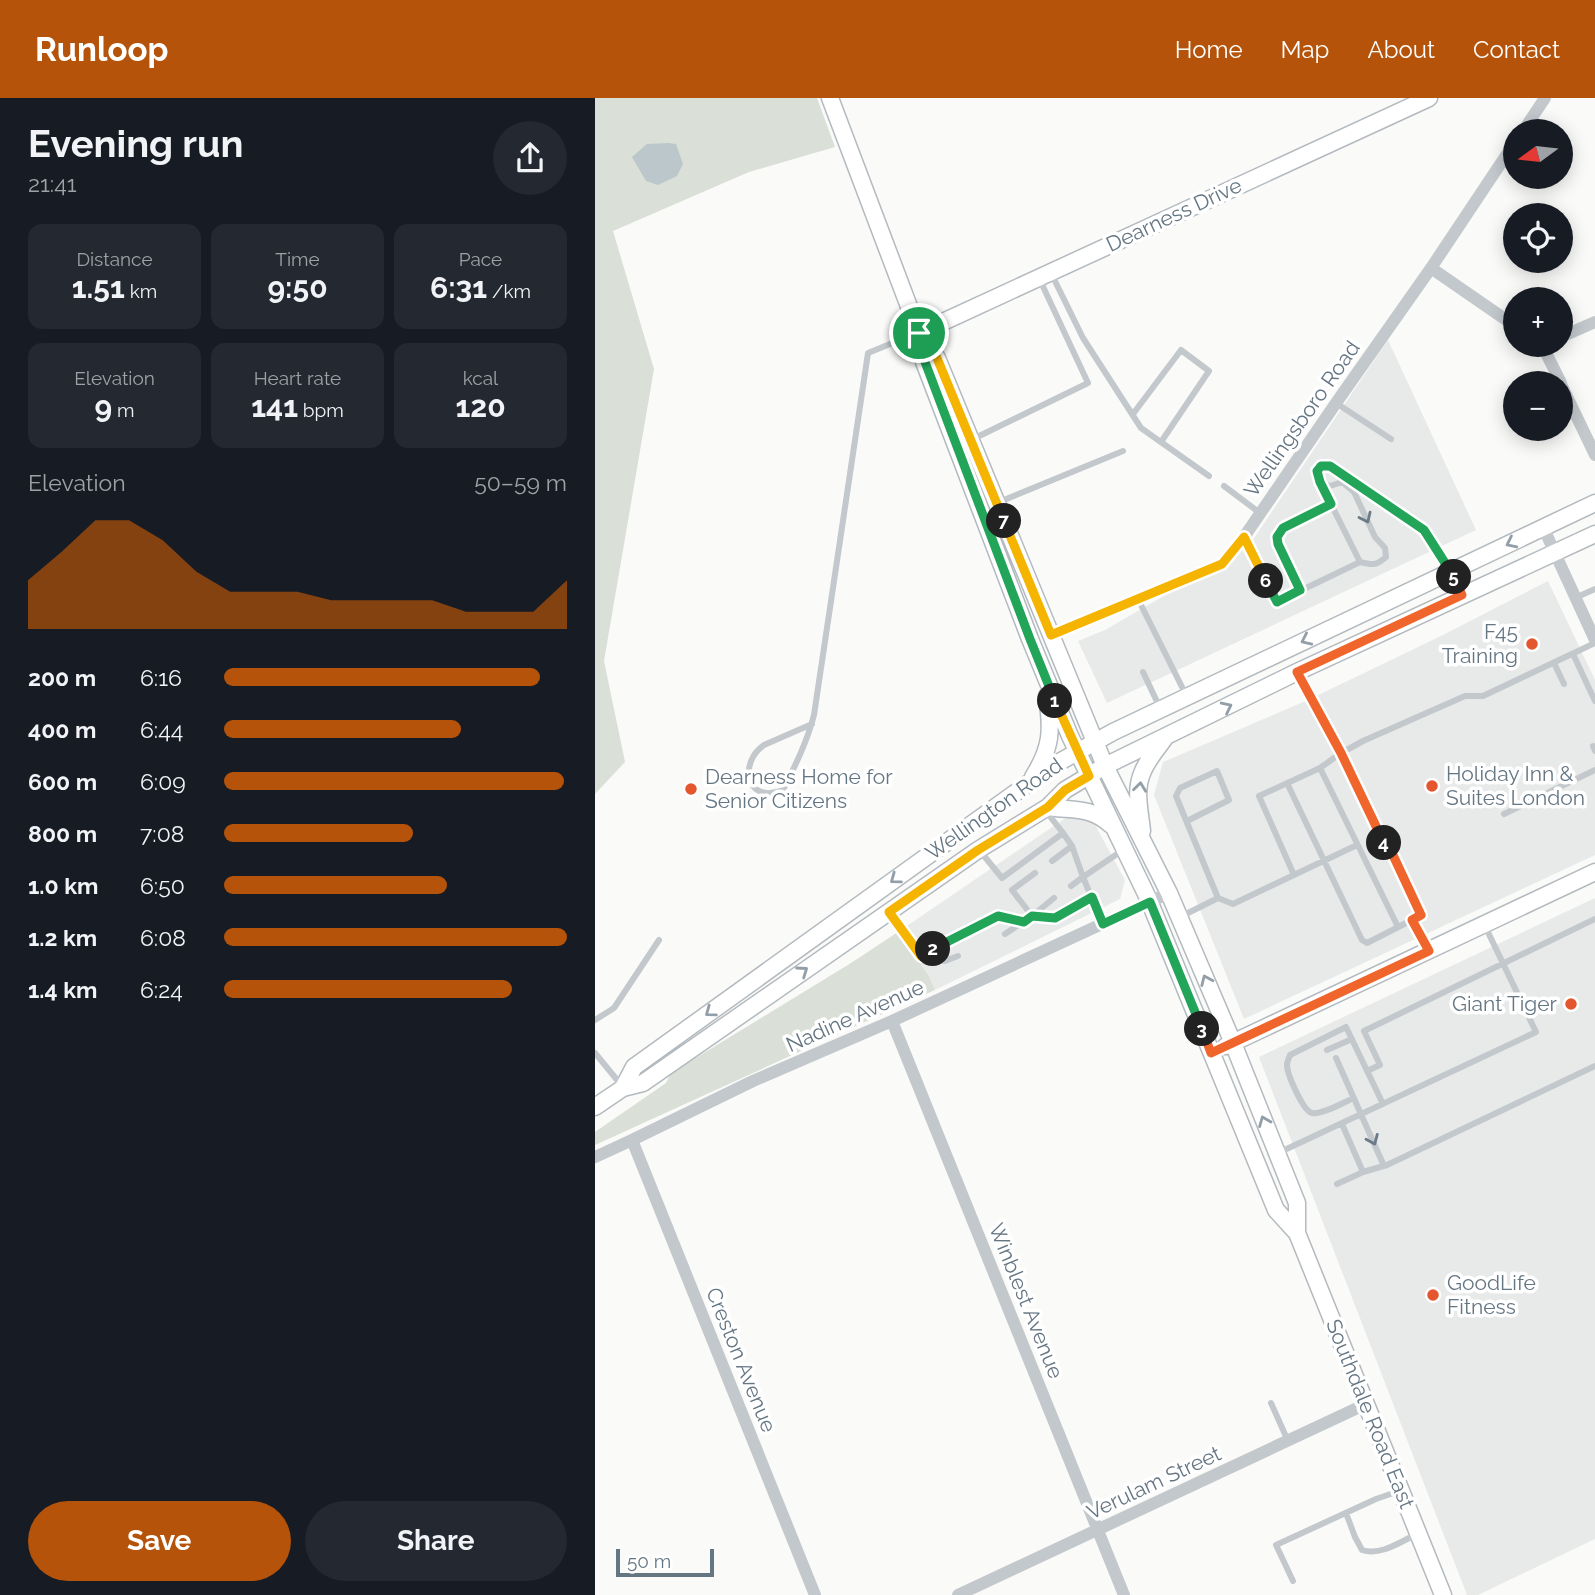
<!DOCTYPE html>
<meta charset="utf-8">
<style>
body{margin:0;font-family:Raleway,sans-serif;background:#242831;color:#f1f3f6;height:100vh;display:flex;flex-direction:column;font-size:26px;white-space:nowrap}
*{box-sizing:border-box;margin:0}
p{font-size:23px;color:#9ea1a6}
.icon{flex:none;width:38px;height:38px;fill:none;stroke:currentColor;stroke-width:2;stroke-linecap:round;stroke-linejoin:round}
.map{position:relative;flex:1;overflow:hidden}
.sheet{display:flex;flex-direction:column;background:#171b24;width:595px}
.sheet>*{flex:none}
.needle{width:46px;rotate:255deg}
.tools{position:absolute;left:908px;top:21px;display:grid;gap:14px}
.tools a{display:grid;place-items:center;width:70px;height:70px;border-radius:50%;background:#171b24;box-shadow:0 4px 18px #0003;font-size:35px}
.scale{position:absolute;left:21px;bottom:18px;width:98px;box-sizing:border-box;padding-left:7px;border:4px solid #657683;border-top:0;font-size:19px;line-height:24px;white-space:nowrap;color:#657683;-webkit-text-stroke:5px #fff;paint-order:stroke}
.pin{position:absolute;display:grid;place-items:center;width:60px;height:60px;color:#fff;margin:-30px;border:4px solid #fff;border-radius:50%;box-shadow:0 2px 7px #0007}
.km{position:absolute;width:35px;height:35px;margin:-18px;border-radius:50%;background:#222;color:#fff;font-size:19px;line-height:35px;text-align:center}
.round{display:grid;place-items:center;flex:none;width:74px;height:74px;border-radius:37px;background:#242831}
.headline{display:flex;align-items:center;justify-content:space-between;height:119px;padding:0 28px}
h1{font-size:38px;font-weight:700;line-height:52px}
.figures{display:grid;grid-template-columns:repeat(3,1fr);gap:10px;height:119px;padding:7px 28px}
.figures div{display:grid;align-content:center;border-radius:14px;background:#242831;text-align:center}
.figures b{font-size:30px;font-weight:700}
.figures small{font-size:19px;font-weight:400}
.figures p{font-size:19px}
.chart{height:196px;padding:14px 28px}
.chart p{display:flex;justify-content:space-between}
.chart svg{width:100%;height:126px;margin-top:7px;fill:#b45309;opacity:.7}
.action{display:flex;gap:14px;margin-top:auto;padding:14px 28px}
.action a{flex:1;height:80px;border-radius:42px;background:#b45309;color:#fff;font-size:28px;font-weight:700;line-height:80px;text-align:center}
.action a+a{background:#242831;color:#f1f3f6}
ul{padding:0 28px;list-style:none;font-size:23px}
li{display:grid;grid-template-columns:112px 84px 1fr;align-items:center;height:52px}
li i{height:18px;border-radius:9px;background:#b45309}
header{display:flex;align-items:center;gap:42px;box-sizing:border-box;height:98px;padding:0 35px;background:#b45309;color:#fff}
header strong{font-size:33px}
nav{display:flex;gap:38px;margin-inline-start:auto;font-size:24px}
main{display:flex;flex:1;min-height:0}
.map>svg:first-child{display:block}
</style>
<header>
<strong>Runloop</strong>
<nav><a>Home</a><a>Map</a><a>About</a><a>Contact</a></nav>
</header>
<main>
<section class="sheet">
<div class="headline"><div><h1>Evening run</h1><p>21:41</p></div><a class="round"><svg class="icon" aria-label="share" viewBox="0 0 24 24"><path d="M12 15V3M7 8l5-5 5 5M5 13v7h14v-7"/></svg></a></div>
<div class="figures">
<div><p>Distance</p><b>1.51<small> km</small></b></div>
<div><p>Time</p><b>9:50</b></div>
<div><p>Pace</p><b>6:31<small> /km</small></b></div>
</div>
<div class="figures">
<div><p>Elevation</p><b>9<small> m</small></b></div>
<div><p>Heart rate</p><b>141<small> bpm</small></b></div>
<div><p>kcal</p><b>120</b></div>
</div>
<div class="chart"><p><span>Elevation</span>50–59 m</p>
<svg viewBox="0 0 160 44" preserveAspectRatio="none"><path d="M0 44V27L10 17L20 6L30 6L40 13L50 24L60 31L70 31L80 31L90 34L100 34L110 34L120 34L130 38L140 38L150 38L160 27V44z"/></svg>
</div>
<ul>
<li><b>200 m</b>6:16<i style="width:92%"></i></li>
<li><b>400 m</b>6:44<i style="width:69%"></i></li>
<li><b>600 m</b>6:09<i style="width:99%"></i></li>
<li><b>800 m</b>7:08<i style="width:55%"></i></li>
<li><b>1.0 km</b>6:50<i style="width:65%"></i></li>
<li><b>1.2 km</b>6:08<i style="width:100%"></i></li>
<li><b>1.4 km</b>6:24<i style="width:84%"></i></li>
</ul>
<div class="action"><a>Save</a><a>Share</a></div>
</section>
<div class="map">
<svg width="1000" height="1497" viewBox="0 0 1000 1497">
<rect width="100%" height="100%" fill="#fafaf8"/>
<!-- built -->
<path fill="#e8e9e9" d="M793,242L881,432L512,605L483,543L510,532L653,449Z
M953,483L1000,582V757L649,921L559,697L568,664L713,602L848,537Z
M475,717L498,723L530,782L525,801L340,892L334,878L303,834Z
M1000,800V1441L883,1497H872L664,959Z"/>
<!-- green -->
<path fill="#dadfd7" d="M0,0H222L240,49L154,74L18,133L59,271L9,563L30,664L0,696Z
M303,834L334,878L340,892L0,1047V1034L71,985L76,975L256,865Z"/>
<!-- water -->
<path fill="#bbc7cb" d="M73,45L81,46L88,66L82,78L63,87L51,83L37,59L52,46Z"/>
<g fill="none" stroke-linecap="round" stroke-linejoin="round">
<defs>
<path id="secondary" d="M235,0L324,235L329,264L435,541L475,638L553,800L681,1112L702,1135L848,1497
M324,235L834,0
M327,240L342,260L510,668L574,795L638,945L702,1105V1135
M438,679C457,649 457,632 452,598
M453,709C478,713 495,708 516,727
M547,733C545,713 539,692 548,673C553,661 562,651 569,641
M631,948L1000,774
M28,990L39,969L459,667L518,634L1000,405
M0,1009L28,990L48,985L383,752L453,709L470,692L510,668L702,574L1000,436"/>
</defs>
<!-- secondary casing -->
<use href="#secondary" stroke="#b3babf" stroke-width="19"/>
<!-- lane -->
<path stroke="#c3c8cc" stroke-width="6" d="M457,177L488,240L546,330L614,378
M741,305L796,341
M538,316L586,252L614,273L566,344
M378,341L493,285L444,180
M629,388L665,415
M404,404L528,353
M649,439L682,504L765,464C777,467 781,468 791,459L790,450L780,439L759,394L747,384L735,388L725,384
M765,464L725,384L722,373L726,368H735L829,432L855,472
M705,492L683,446L682,439L688,430L736,406
M980,500L1000,491
M543,501L591,597
M978,556L1000,603
M959,565L969,586
M548,574L565,610
M703,576L746,655L790,748L797,755L826,817L817,822
M217,626L169,647C143,665 151,707 188,692C200,668 212,644 219,617L273,255L322,235
M998,648L1000,653
M725,670L803,829
M692,685L767,842L772,845L817,822L833,851
M450,712L468,735
M909,716L1000,672
M385,753L407,780L468,735L477,748L488,779L476,788
M457,763L477,748
M440,775L417,792L437,818L459,800
M699,777L664,698L725,670L746,655L768,643L870,598H888L1000,545
M623,800L638,806L762,747
M294,814L326,858L350,863L363,858
M585,819L623,800L581,698L585,690L622,673L634,702L592,723
M507,825L488,779L528,752
M410,836L437,818L460,820L497,799
M326,858L403,818L429,824
M0,922L19,910L64,842
M732,952L757,941
M0,955L27,988
M741,960L789,1068
M772,973L785,967L769,933L1000,821
M759,1000C749,1004 728,1017 717,1015C708,1013 692,976 692,967C692,964 694,960 695,957L751,929L788,1006
M747,1026L768,1074
M683,1055L941,934L890,828
M742,1086L768,1074L792,1067L1000,968
M676,1305L693,1343
M751,1415L760,1439L767,1452C786,1458 805,1444 822,1436
M698,1483L681,1447L781,1401L804,1393"/>
<!-- street -->
<path stroke="#c3c8cc" stroke-width="12" d="M928,33L950,0
M836,170L920,228
M966,239L1000,224
M947,247L966,285
M966,286L1000,357
M948,429L1000,542
M456,537L627,466L649,439L741,305L836,170L920,44
M297,923L529,1497
M37,1042L220,1497
M0,1059L37,1042L158,983L297,923L574,795
M363,1497L771,1306"/>
<!-- secondary -->
<use href="#secondary" stroke="#fff" stroke-width="16"/>
</g>
<!-- one-way arrows -->
<defs><path id="oneway-chevron" d="M-2-3.5L2.5 0L-2 3.5" fill="none" stroke-width="1.6" stroke-linecap="round" stroke-linejoin="round" transform="scale(1.75)"/></defs>
<g stroke="#6a7a87">
<use href="#oneway-chevron" transform="translate(771 420) rotate(65)"/>
<use href="#oneway-chevron" transform="translate(778 1042) rotate(67)"/>
</g>
<g stroke="#939fa8">
<use href="#oneway-chevron" transform="translate(916 445) rotate(154)"/>
<use href="#oneway-chevron" transform="translate(711 542) rotate(155)"/>
<use href="#oneway-chevron" transform="translate(632 609) rotate(-26)"/>
<use href="#oneway-chevron" transform="translate(545 689) rotate(-83)"/>
<use href="#oneway-chevron" transform="translate(300 781) rotate(144)"/>
<use href="#oneway-chevron" transform="translate(208 873) rotate(-35)"/>
<use href="#oneway-chevron" transform="translate(611 882) rotate(-114)"/>
<use href="#oneway-chevron" transform="translate(115 914) rotate(144)"/>
<use href="#oneway-chevron" transform="translate(669 1023) rotate(-112)"/>
</g>
<g fill="none" stroke-linecap="round" stroke-linejoin="round">
<defs>
<path id="split-1" d="M324,235L330,264L435,541L460,603"/>
<path id="split-2" d="M338,851L326,858L294,814L383,752L453,709L470,692L494,678L460,603"/>
<path id="split-3" d="M338,851L403,818L429,824L437,818L460,820L497,799L508,826L555,804L607,931"/>
<path id="split-4" d="M607,931L616,955L834,853L817,822L826,817L797,755L789,745"/>
<path id="split-5" d="M789,745L746,655L702,574L867,497L859,479"/>
<path id="split-6" d="M671,483L682,504L705,492L683,446L682,439L688,430L736,406L725,384L722,373L726,368H735L829,432L859,479"/>
<path id="split-7" d="M409,423L456,537L627,466L649,439L671,483"/>
<path id="split-8" d="M324,235L342,260L409,423"/>
</defs>
<!-- split-1 casing -->
<use href="#split-1" stroke="#fff" stroke-width="14"/>
<!-- split-2 casing -->
<use href="#split-2" stroke="#fff" stroke-width="14"/>
<!-- split-3 casing -->
<use href="#split-3" stroke="#fff" stroke-width="14"/>
<!-- split-4 casing -->
<use href="#split-4" stroke="#fff" stroke-width="14"/>
<!-- split-5 casing -->
<use href="#split-5" stroke="#fff" stroke-width="14"/>
<!-- split-6 casing -->
<use href="#split-6" stroke="#fff" stroke-width="14"/>
<!-- split-7 casing -->
<use href="#split-7" stroke="#fff" stroke-width="14"/>
<!-- split-8 casing -->
<use href="#split-8" stroke="#fff" stroke-width="14"/>
<!-- split-1 -->
<use href="#split-1" stroke="#22a559" stroke-width="9"/>
<!-- split-2 -->
<use href="#split-2" stroke="#f5b400" stroke-width="9"/>
<!-- split-3 -->
<use href="#split-3" stroke="#22a559" stroke-width="9"/>
<!-- split-4 -->
<use href="#split-4" stroke="#f0652b" stroke-width="9"/>
<!-- split-5 -->
<use href="#split-5" stroke="#f0652b" stroke-width="9"/>
<!-- split-6 -->
<use href="#split-6" stroke="#22a559" stroke-width="9"/>
<!-- split-7 -->
<use href="#split-7" stroke="#f5b400" stroke-width="9"/>
<!-- split-8 -->
<use href="#split-8" stroke="#f5b400" stroke-width="9"/>
</g>
<!-- markers -->
<g fill="#e4572e" stroke="#fff" stroke-width="2.5">
<circle cx="937" cy="546" r="7"/>
<circle cx="837" cy="688" r="7"/>
<circle cx="96" cy="691" r="7"/>
<circle cx="976" cy="906" r="7"/>
<circle cx="838" cy="1197" r="7"/>
</g>
<g text-anchor="middle" stroke-width="7" stroke-linejoin="round" paint-order="stroke">
<!-- street labels -->
<g font-size="21" fill="#657683" stroke="#fff">
<text transform="translate(579 117) rotate(-25)" y="7">Dearness Drive</text>
<text transform="translate(707 321) rotate(-55)" y="7">Wellingsboro Road</text>
<text transform="translate(399 711) rotate(-35)" y="7">Wellington Road</text>
<text transform="translate(260 918) rotate(-24)" y="7">Nadine Avenue</text>
<text transform="translate(431 1203) rotate(68)" y="7">Winblest Avenue</text>
<text transform="translate(146 1262) rotate(68)" y="7">Creston Avenue</text>
<text transform="translate(775 1316) rotate(68)" y="7">Southdale Road East</text>
<text transform="translate(559 1385) rotate(-25)" y="7">Verulam Street</text>
</g>
<!-- poi labels -->
<g font-size="21" fill="#657683" stroke="#fff" text-anchor="start">
<text x="923" y="541" text-anchor="end">F45<tspan x="923" dy="24">Training</tspan></text>
<text x="851" y="683">Holiday Inn &amp;<tspan x="851" dy="24">Suites London</tspan></text>
<text x="110" y="686">Dearness Home for<tspan x="110" dy="24">Senior Citizens</tspan></text>
<text x="962" y="913" text-anchor="end">Giant Tiger</text>
<text x="852" y="1192">GoodLife<tspan x="852" dy="24">Fitness</tspan></text>
</g>
</g>
</svg>
<div class="tools">
<a><svg class="needle" viewBox="-14 -14 28 28"><path d="M0-13l5 13h-10z" fill="#e53935"/><path d="M0 13l5-13h-10z" fill="#9ea1a6"/></svg></a>
<a><svg class="icon" aria-label="locate" viewBox="0 0 24 24"><circle cx="12" cy="12" r="6"/><path d="M12 2v4M12 18v4M2 12h4M18 12h4"/></svg></a>
<a>+</a>
<a>−</a>
</div>
<div class="scale">50 m</div>
<div class="pin" style="left:324px;top:235px;background:#1e9e55"><svg class="icon" aria-label="arrive" viewBox="0 0 24 24"><path d="M6 21V4h12l-3 4 3 4H6"/></svg></div>
<b class="km" style="left:460px;top:603px">1</b>
<b class="km" style="left:338px;top:851px">2</b>
<b class="km" style="left:607px;top:931px">3</b>
<b class="km" style="left:789px;top:745px">4</b>
<b class="km" style="left:859px;top:479px">5</b>
<b class="km" style="left:671px;top:483px">6</b>
<b class="km" style="left:409px;top:423px">7</b>
</div>
</main>
